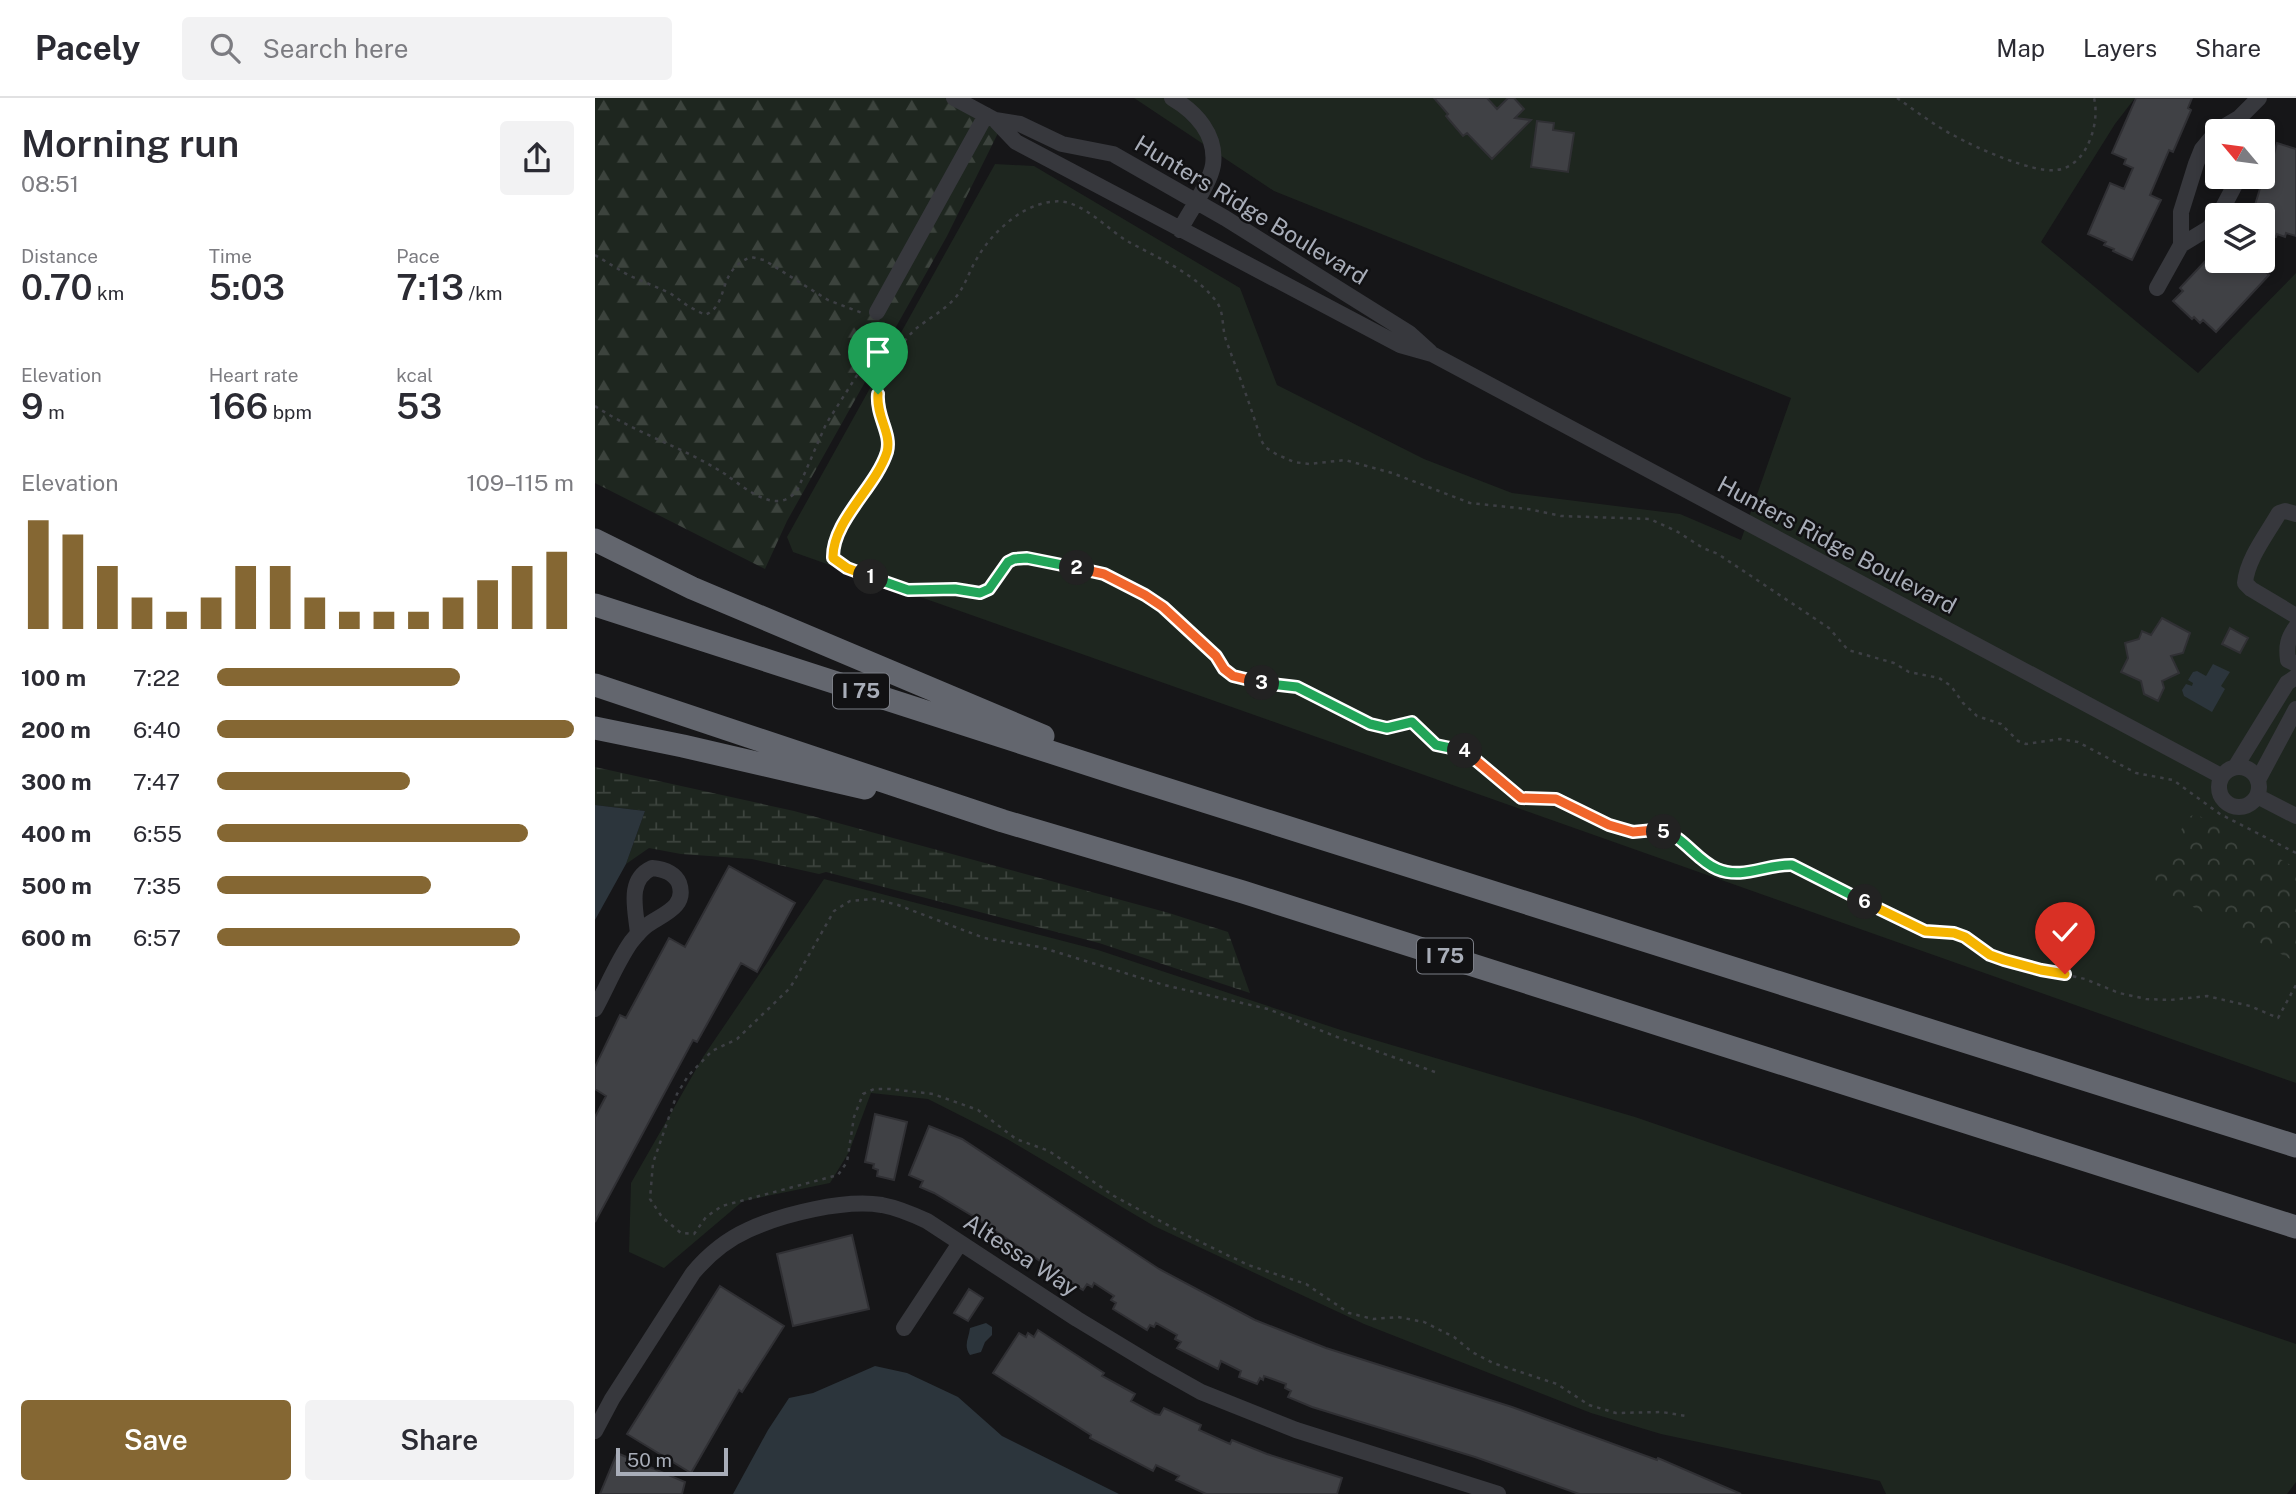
<!DOCTYPE html>
<meta charset="utf-8">
<style>
body{margin:0;font-family:"Public Sans",sans-serif;background:#f2f2f3;color:#2b2b33;height:100vh;display:flex;flex-direction:column;font-size:26px;white-space:nowrap}
*{box-sizing:border-box;margin:0}
p{font-size:23px;color:#7c7c81}
.icon{flex:none;width:38px;height:38px;fill:none;stroke:currentColor;stroke-width:2;stroke-linecap:round;stroke-linejoin:round}
.map{position:relative;flex:1;overflow:hidden}
.details{display:flex;flex-direction:column;background:#fff;width:595px}
.details>*{flex:none}
.needle{width:46px;rotate:299deg}
.controls{position:absolute;left:1610px;top:21px;display:grid;gap:14px}
.controls a{display:grid;place-items:center;width:70px;height:70px;border-radius:7px;background:#fff;box-shadow:0 4px 10px #0003;font-size:35px}
.scale{position:absolute;left:21px;bottom:18px;width:112px;box-sizing:border-box;padding-left:7px;border:4px solid #a8adb8;border-top:0;font-size:19px;line-height:24px;white-space:nowrap;color:#a8adb8;-webkit-text-stroke:5px #111113;paint-order:stroke}
.pin{position:absolute;display:grid;place-items:center;width:60px;height:60px;color:#fff;margin:-72px -30px;border-radius:50% 50% 50% 0;rotate:-45deg;box-shadow:0 0 7px #0007}
.pin .icon{rotate:45deg}
.km{position:absolute;width:35px;height:35px;margin:-18px;border-radius:50%;background:#222;color:#fff;font-size:19px;line-height:35px;text-align:center}
.round{display:grid;place-items:center;flex:none;width:74px;height:74px;border-radius:7px;background:#f2f2f3}
.head{display:flex;align-items:center;justify-content:space-between;height:119px;padding:0 21px}
h1{font-size:38px;font-weight:600;line-height:52px}
.stats{display:grid;grid-template-columns:repeat(3,1fr);gap:10px;height:119px;padding:7px 21px}
.stats div{display:grid;align-content:center}
.stats b{font-size:35px;font-weight:600}
.stats small{font-size:19px;font-weight:400}
.stats p{font-size:19px}
.chart{height:196px;padding:14px 21px}
.chart p{display:flex;justify-content:space-between}
.chart svg{width:100%;height:126px;margin-top:7px;stroke:#856733;stroke-width:6}
.cta{display:flex;gap:14px;margin-top:auto;padding:14px 21px}
.cta a{flex:1;height:80px;border-radius:7px;background:#856733;color:#fff;font-size:28px;font-weight:600;line-height:80px;text-align:center}
.cta a+a{background:#f2f2f3;color:#2b2b33}
ul{padding:0 21px;list-style:none;font-size:23px}
li{display:grid;grid-template-columns:112px 84px 1fr;align-items:center;height:52px}
li i{height:18px;border-radius:9px;background:#856733}
header{display:flex;align-items:center;gap:42px;box-sizing:border-box;height:98px;padding:0 35px;background:#fff;border-bottom:2px solid #e1e1e2}
header strong{font-size:33px}
nav{display:flex;gap:38px;margin-inline-start:auto;font-size:24px}
.search{width:490px;height:63px;background:#f2f2f3;display:flex;align-items:center;gap:18px;box-sizing:border-box;padding:0 24px;border-radius:7px;color:#7c7c81;font-size:26px}
main{display:flex;flex:1;min-height:0}
.map>svg:first-child{display:block}
</style>
<header>
<strong>Pacely</strong>
<div class="search"><svg class="icon" aria-label="search" viewBox="0 0 24 24"><circle cx="10" cy="10" r="6"/><path d="M15 15l6 6"/></svg>Search here</div>
<nav><a>Map</a><a>Layers</a><a>Share</a></nav>
</header>
<main>
<section class="details">
<div class="head"><div><h1>Morning run</h1><p>08:51</p></div><a class="round"><svg class="icon" aria-label="share" viewBox="0 0 24 24"><path d="M12 15V3M7 8l5-5 5 5M5 13v7h14v-7"/></svg></a></div>
<div class="stats">
<div><p>Distance</p><b>0.70<small> km</small></b></div>
<div><p>Time</p><b>5:03</b></div>
<div><p>Pace</p><b>7:13<small> /km</small></b></div>
</div>
<div class="stats">
<div><p>Elevation</p><b>9<small> m</small></b></div>
<div><p>Heart rate</p><b>166<small> bpm</small></b></div>
<div><p>kcal</p><b>53</b></div>
</div>
<div class="chart"><p><span>Elevation</span>109–115 m</p>
<svg viewBox="0 0 160 44" preserveAspectRatio="none"><path d="M5 44V6M15 44V11M25 44V22M35 44V33M45 44V38M55 44V33M65 44V22M75 44V22M85 44V33M95 44V38M105 44V38M115 44V38M125 44V33M135 44V27M145 44V22M155 44V17"/></svg>
</div>
<ul>
<li><b>100 m</b>7:22<i style="width:68%"></i></li>
<li><b>200 m</b>6:40<i style="width:100%"></i></li>
<li><b>300 m</b>7:47<i style="width:54%"></i></li>
<li><b>400 m</b>6:55<i style="width:87%"></i></li>
<li><b>500 m</b>7:35<i style="width:60%"></i></li>
<li><b>600 m</b>6:57<i style="width:85%"></i></li>
</ul>
<div class="cta"><a>Save</a><a>Share</a></div>
</section>
<div class="map">
<svg width="1701" height="1396" viewBox="0 0 1701 1396">
<defs>
<pattern id="forest-firs" width="22" height="20" patternUnits="userSpaceOnUse" patternTransform="scale(1.75)"><rect width="22" height="20" fill="#1e261f"/><path d="M5 1l3.5 6h-7zM16 11l3.5 6h-7z" fill="#3c433d"/></pattern>
<pattern id="wetland-marsh" width="20" height="14" patternUnits="userSpaceOnUse" patternTransform="scale(1.75)"><rect width="20" height="14" fill="#1e261f"/><path d="M1 5h8M5 5V1M11 12h8M15 12V8" fill="none" stroke="#3c433d"/></pattern>
<pattern id="park-crowns" width="20" height="18" patternUnits="userSpaceOnUse" patternTransform="scale(1.75)"><rect width="20" height="18" fill="#1e261f"/><path d="M2 6a3 3 0 1 1 6 0M12 15a3 3 0 1 1 6 0" fill="none" stroke="#3c433d"/></pattern>
</defs>
<rect width="100%" height="100%" fill="#161618"/>
<!-- green -->
<path fill="#1e261f" d="M539,0H1540L1520,26L1446,144L1603,275L1701,175V985L198,454L192,439L400,66L439,68L645,190L682,287L829,361L917,395L1085,416L1146,442L1196,300L679,93Z
M229,781L503,852L746,932L1040,1019L1701,1246V1384L1692,1396H1291L1285,1383L1066,1336L996,1315L769,1226L559,1128L412,1041L333,1001L276,995L254,1054L235,1085L148,1103L69,1170L34,1154L36,1085L108,959Z"/>
<!-- forest -->
<path fill="url(#forest-firs)" d="M0,0H350L405,31L352,138L192,423L170,471L0,385Z"/>
<!-- wetland -->
<path fill="url(#wetland-marsh)" d="M0,669L199,713L574,815L633,834L655,895L504,845L231,774L224,776L157,761L86,756L54,750L31,766L50,713L0,707Z"/>
<!-- park -->
<path fill="url(#park-crowns)" d="M1601,716L1661,749L1663,757L1667,751L1701,770V864L1634,828L1632,816L1620,821L1562,789L1560,780L1593,719Z"/>
<!-- water -->
<path fill="#2c353c" d="M1618,566L1635,574L1626,588L1630,591L1617,614L1589,598L1587,592L1591,586L1597,588L1598,585L1593,582L1598,574L1602,573L1611,578Z
M0,707L50,713L31,766L0,822Z
M391,1225L397,1229V1237L390,1244L386,1254L375,1257C368,1247 374,1240 375,1230Z
M280,1268L312,1275L363,1299L407,1338L524,1396H138L173,1332L194,1300L218,1295Z"/>
<!-- building -->
<path fill="#404145" stroke="#303034" stroke-width="2" d="M839,0H892L902,11L913,0H919L929,11L920,20L936,22L897,61L872,35L868,38L851,18L853,16Z
M1541,0H1597L1593,10L1596,12L1578,54L1574,52L1555,97L1566,102L1537,162L1518,153L1519,151L1509,147L1511,144L1493,136L1515,85L1529,91L1538,70L1529,66L1531,61L1517,55Z
M942,23L959,25L958,32L979,35L973,74L936,69Z
M1682,45L1701,51V138L1691,135L1690,139L1682,136L1681,139L1668,135V117H1657L1670,74L1674,75Z
M1616,157L1622,163H1659L1674,177L1621,234L1608,222L1605,225L1599,219L1597,221L1578,203L1588,193L1585,190Z
M1567,520L1595,535L1588,555L1576,558L1584,575L1567,583L1569,590L1563,603L1549,596L1546,583L1526,574L1533,560L1530,545L1544,541L1547,533L1556,537Z
M1635,530L1653,540L1645,555L1627,546Z
M134,768L200,805L162,874L146,865L102,944L98,942L0,1124V1019L11,998L0,991V969L25,917L31,920L74,840L90,849Z
M280,1016L312,1024L299,1082L282,1078L283,1072L278,1070L279,1066L270,1064Z
M334,1028L367,1041L564,1171L660,1222L731,1250L917,1309L1062,1362L1063,1360L1146,1396H984L880,1359L717,1309L693,1299L696,1293L690,1290L691,1286L669,1278L668,1282L665,1280L662,1286L644,1279L646,1273L626,1263L623,1271L582,1250L586,1244L580,1241L582,1237L561,1225L559,1229L555,1227L552,1232L518,1211L521,1205L516,1202L519,1198L499,1185L497,1189L492,1186L488,1192L381,1120L339,1095L325,1089L328,1083L314,1077Z
M257,1137L274,1211L198,1228L182,1156Z
M125,1188L189,1228L147,1294L144,1292L96,1375L32,1336Z
M374,1191L388,1200L373,1223L359,1215Z
M443,1232L509,1275L507,1278L540,1296L536,1303L560,1316L565,1317L569,1310L606,1327L604,1332L635,1346L637,1342L672,1356L747,1380L742,1396H611L581,1382L584,1378L561,1367L558,1373L495,1340L496,1337L398,1275L424,1235L431,1239L433,1235L439,1239Z
M22,1355L90,1384L87,1396H5Z"/>
<g fill="none" stroke-linecap="round" stroke-linejoin="round">
<!-- path -->
<path stroke="#3d3f44" stroke-width="2.5" stroke-dasharray="3.5 5" stroke-linecap="butt" d="M1302,0C1321,13 1340,28 1360,38C1381,50 1438,75 1461,72C1474,71 1484,62 1490,52C1499,37 1503,16 1499,0
M0,157L33,177L75,195L93,208L110,217C136,206 120,173 156,159L169,162L233,202L267,215
M0,308C42,336 88,349 130,376C144,386 166,404 183,403C191,403 197,398 202,393L231,326L280,249L282,241L281,230
M1701,755L1625,716L1578,682L1541,675L1483,644L1465,641L1431,646L1423,643L1406,626L1382,618L1368,605L1356,588L1344,580L1314,574L1299,565L1253,552L1234,530L1123,456L1108,450L1083,434L1055,421L966,418L933,411L875,405L797,375L750,362L714,366L699,364L681,356L670,349L666,342C656,308 643,275 631,242C627,231 629,216 623,206C604,177 561,159 532,143C513,131 496,112 474,105C458,100 438,107 424,116C407,127 391,144 381,162C374,174 370,188 361,199C351,211 336,219 323,229C308,241 292,267 286,286C275,318 298,329 292,352C283,390 237,419 238,460L243,466L313,492L360,491L385,495L394,491L413,464L420,461L432,460L509,476L528,484L568,509L621,558L629,571L638,578L649,583L702,589L775,627L792,630L817,624L841,647L873,653L926,700L962,701L1014,727L1038,734L1059,731L1077,735L1105,762L1122,771L1141,776L1186,766L1197,767L1330,833L1359,835L1370,839L1395,857L1409,862L1490,881L1524,895L1551,901L1575,902L1612,898L1655,908L1683,920L1701,887
M840,974L742,939L673,911L569,887L445,849L389,840L303,807L279,801L255,803L239,813L195,890L142,941L117,953L93,978L82,996L58,1065L55,1101L67,1119L86,1135L99,1136L111,1119L127,1108L243,1077L252,1064L259,1019L268,996L279,991H295L338,996L383,1012L421,1041L454,1053L519,1098L591,1137L653,1167L711,1186L754,1215L778,1221L803,1219L829,1224L859,1239L877,1254L898,1265L962,1286L994,1307L1021,1315L1067,1314L1091,1318"/>
<!-- minor -->
<path stroke="#37383d" stroke-width="16" d="M359,0L400,22L421,44L805,247L837,256L1626,678
M577,0C601,14 622,37 618,67C615,86 594,114 585,132
M400,22L425,26L467,46L518,56L630,120L814,235L835,254
M1622,33L1644,20L1664,0
M1624,117L1644,79
M1586,147L1614,130L1622,119
M1562,190L1586,147V114L1601,66L1607,51L1622,33
M282,214L391,17
M1701,416L1690,413L1684,415C1672,436 1652,461 1650,485L1656,491L1701,518
M1701,529C1693,540 1691,548 1693,562L1701,566
M1641,668L1692,585L1701,579
M1624 689a20 20 0 1 1 40 0a20 20 0 1 1-40 0Z
M1663,682L1701,611
M1662,698L1701,718
M0,911C12,889 22,864 36,844C40,839 46,832 51,828C65,817 93,810 84,785C79,774 68,771 57,770C31,782 41,812 43,836
M309,1230L365,1145
M0,1333L17,1301L98,1175C113,1157 131,1142 153,1132C188,1116 249,1101 287,1107C303,1110 317,1116 332,1123L482,1221L558,1267L606,1294L701,1332L903,1396"/>
<!-- highway -->
<path stroke="#63666e" stroke-width="23" d="M0,442L97,490L448,638
M0,507L533,679L1701,1048
M0,587L408,723L648,794L1701,1129
M0,630L88,648L270,690"/>
</g>
<g fill="none" stroke-linecap="round" stroke-linejoin="round">
<defs>
<path id="split-1" d="M276,479L252,470L238,460C237,423 281,389 292,354C297,335 281,319 283,296"/>
<path id="split-2" d="M276,479L313,492L360,491L385,495L394,491L413,464L419,461L432,460L482,470"/>
<path id="split-3" d="M482,470L509,476L550,497L568,509L621,558L629,571L638,578L667,585"/>
<path id="split-4" d="M667,585L702,589L775,626L792,630L817,624L841,647L870,653"/>
<path id="split-5" d="M870,653L926,700L961,701L1014,727L1038,734L1059,732L1069,734"/>
<path id="split-6" d="M1069,734C1088,738 1102,763 1122,771C1148,782 1171,766 1197,767L1270,804"/>
<path id="split-7" d="M1270,804L1330,833L1359,835L1370,839L1395,857L1409,862L1446,872L1470,876"/>
</defs>
<!-- split-1 casing -->
<use href="#split-1" stroke="#fff" stroke-width="14"/>
<!-- split-2 casing -->
<use href="#split-2" stroke="#fff" stroke-width="14"/>
<!-- split-3 casing -->
<use href="#split-3" stroke="#fff" stroke-width="14"/>
<!-- split-4 casing -->
<use href="#split-4" stroke="#fff" stroke-width="14"/>
<!-- split-5 casing -->
<use href="#split-5" stroke="#fff" stroke-width="14"/>
<!-- split-6 casing -->
<use href="#split-6" stroke="#fff" stroke-width="14"/>
<!-- split-7 casing -->
<use href="#split-7" stroke="#fff" stroke-width="14"/>
<!-- split-1 -->
<use href="#split-1" stroke="#f5b400" stroke-width="9"/>
<!-- split-2 -->
<use href="#split-2" stroke="#22a559" stroke-width="9"/>
<!-- split-3 -->
<use href="#split-3" stroke="#f0652b" stroke-width="9"/>
<!-- split-4 -->
<use href="#split-4" stroke="#22a559" stroke-width="9"/>
<!-- split-5 -->
<use href="#split-5" stroke="#f0652b" stroke-width="9"/>
<!-- split-6 -->
<use href="#split-6" stroke="#22a559" stroke-width="9"/>
<!-- split-7 -->
<use href="#split-7" stroke="#f5b400" stroke-width="9"/>
</g>
<g text-anchor="middle" stroke-width="5" stroke-linejoin="round" paint-order="stroke">
<!-- shield labels -->
<g fill="#111113" stroke="#7b7e86" stroke-width="2">
<rect x="238" y="575.5" width="56" height="35" rx="5"/>
<rect x="822" y="840.5" width="56" height="35" rx="5"/>
</g>
<g font-size="21" font-weight="bold" fill="#a8adb8">
<text x="266" y="600">I 75</text>
<text x="850" y="865">I 75</text>
</g>
<!-- street labels -->
<g font-size="23" fill="#a8adb8" stroke="#111113">
<text transform="translate(656 112) rotate(31)" y="8">Hunters Ridge Boulevard</text>
<text transform="translate(1242 447) rotate(28)" y="8">Hunters Ridge Boulevard</text>
<text transform="translate(426 1157) rotate(33)" y="8">Altessa Way</text>
</g>
</g>
</svg>
<div class="controls">
<a><svg class="needle" viewBox="-14 -14 28 28"><path d="M0-13l5 13h-10z" fill="#e53935"/><path d="M0 13l5-13h-10z" fill="#7c7c81"/></svg></a>
<a><svg class="icon" aria-label="layers" viewBox="0 0 24 24"><path d="M12 4l9 5-9 5-9-5zM3 14l9 5 9-5"/></svg></a>
</div>
<div class="scale">50 m</div>
<div class="pin" style="left:283px;top:296px;background:#1e9e55"><svg class="icon" aria-label="arrive" viewBox="0 0 24 24"><path d="M6 21V4h12l-3 4 3 4H6"/></svg></div>
<div class="pin" style="left:1470px;top:876px;background:#d93025"><svg class="icon" aria-label="check" viewBox="0 0 24 24"><path d="M5 12l5 5 9-10"/></svg></div>
<b class="km" style="left:276px;top:479px">1</b>
<b class="km" style="left:482px;top:470px">2</b>
<b class="km" style="left:667px;top:585px">3</b>
<b class="km" style="left:870px;top:653px">4</b>
<b class="km" style="left:1069px;top:734px">5</b>
<b class="km" style="left:1270px;top:804px">6</b>
</div>
</main>
